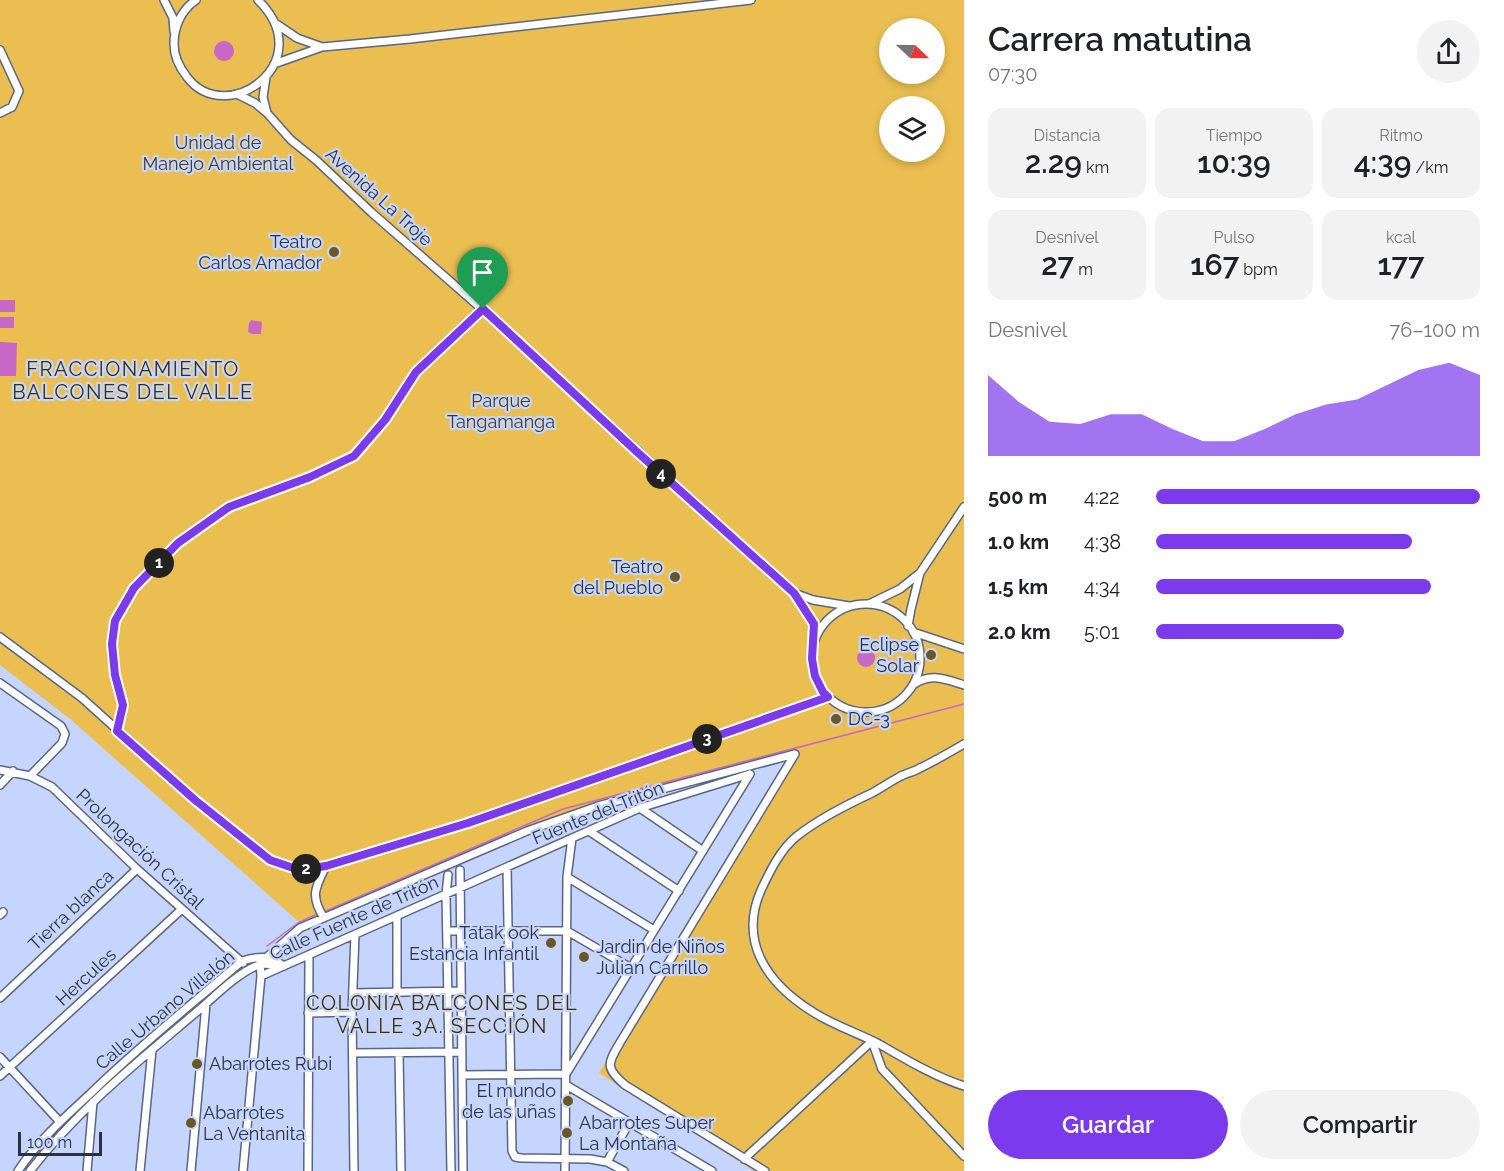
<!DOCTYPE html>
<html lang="es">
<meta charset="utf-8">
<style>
body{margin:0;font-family:Raleway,sans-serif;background:#f2f2f2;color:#202124;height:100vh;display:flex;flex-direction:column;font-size:22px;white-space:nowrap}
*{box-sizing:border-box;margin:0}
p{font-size:20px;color:#757577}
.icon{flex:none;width:33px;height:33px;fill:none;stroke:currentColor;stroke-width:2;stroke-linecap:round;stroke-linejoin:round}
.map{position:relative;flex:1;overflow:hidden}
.panel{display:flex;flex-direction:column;background:#fff;width:540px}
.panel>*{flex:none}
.needle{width:39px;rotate:112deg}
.controls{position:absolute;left:879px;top:18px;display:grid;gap:12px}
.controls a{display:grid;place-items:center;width:66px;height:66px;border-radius:50%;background:#fff;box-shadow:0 3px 9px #0003;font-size:30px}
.scale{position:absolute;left:18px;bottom:15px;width:84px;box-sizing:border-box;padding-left:6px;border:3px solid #2b3141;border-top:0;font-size:16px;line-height:21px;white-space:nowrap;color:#2b3141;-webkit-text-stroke:4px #c5d5fd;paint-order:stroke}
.pin{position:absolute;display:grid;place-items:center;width:51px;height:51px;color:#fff;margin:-62px -26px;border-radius:50% 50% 50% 0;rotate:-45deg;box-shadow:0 0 6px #0007}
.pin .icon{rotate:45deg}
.km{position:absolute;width:30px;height:30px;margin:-15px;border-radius:50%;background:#222;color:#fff;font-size:16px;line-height:30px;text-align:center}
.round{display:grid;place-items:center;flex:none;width:63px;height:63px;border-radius:32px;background:#f2f2f2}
.headline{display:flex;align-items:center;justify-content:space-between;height:102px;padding:0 24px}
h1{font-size:33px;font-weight:600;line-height:45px}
.metrics{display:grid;grid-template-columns:repeat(3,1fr);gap:9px;height:102px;padding:6px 24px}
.metrics div{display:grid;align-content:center;border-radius:15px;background:#f2f2f2;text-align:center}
.metrics b{font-size:30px;font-weight:600}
.metrics small{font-size:16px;font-weight:400}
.metrics p{font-size:16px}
.chart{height:168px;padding:12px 24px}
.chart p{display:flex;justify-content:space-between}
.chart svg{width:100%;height:108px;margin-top:6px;fill:#7c3aed;opacity:.7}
.primary-button{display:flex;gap:12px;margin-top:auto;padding:12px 24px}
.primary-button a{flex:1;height:69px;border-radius:36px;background:#7c3aed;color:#fff;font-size:24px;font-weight:600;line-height:69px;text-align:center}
.primary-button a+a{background:#f2f2f2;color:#202124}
ul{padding:0 24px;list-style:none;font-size:20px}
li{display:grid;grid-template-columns:96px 72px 1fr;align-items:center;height:45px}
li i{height:15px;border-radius:8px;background:#7c3aed}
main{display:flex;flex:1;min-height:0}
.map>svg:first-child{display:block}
</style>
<main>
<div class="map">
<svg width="964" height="1171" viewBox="0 0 964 1171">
<rect width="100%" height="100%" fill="#c5d5fd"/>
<!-- green -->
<path fill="#eabe51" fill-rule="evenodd" d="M0,0H964V1171H754L599,1073L787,758L677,790L580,814L487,849L308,930L69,718L0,665ZM890,28H934V74H890ZM890,106H934V152H890Z"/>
<!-- water -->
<path fill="#c768c7" d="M214 51a10 10 0 1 1 20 0a10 10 0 1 1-20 0Z
M0,300H15V312H0Z
M0,317H14V328H0Z
M251,320L262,322L261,334H252L248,332L249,323Z
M0,342L17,343L16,376H0Z
M857 658a9 9 0 1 1 18 0a9 9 0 1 1-18 0Z"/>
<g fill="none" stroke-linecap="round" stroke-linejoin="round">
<!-- stream -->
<path stroke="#c768c7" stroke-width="1.5" d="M326,911L563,809L964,704
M267,946L298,923L315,915"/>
<defs>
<path id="minor" d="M164,0L173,18L174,31
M196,0C181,10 174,27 174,44C174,57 179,67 187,77C226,129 321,62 258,0
M275,23L297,38L322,47
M0,50L19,91L12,107L0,113
M274,64L322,47L410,39L751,0
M266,77L263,97L267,113
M237,94L255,103L267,113L291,140L316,160L371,212L483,310L794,593L814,624V642
M794,593L813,600L849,606
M869,604L900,589L920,573
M812 658a54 54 0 1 1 108 0a54 54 0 1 1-108 0Z
M908,626L911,609L920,573L964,507
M913,632L964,649
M0,637L82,698L195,800L270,860L299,870L326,866L468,823L828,697
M0,683L61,726L65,734L62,743L30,776
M913,685C930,672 945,679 964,685
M117,731L123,705L115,675L112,644L115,621L134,588L178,543L229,507L310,477L354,456L385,420L416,372L483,310
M964,744C950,752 935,761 920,768C914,772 906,773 899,777C890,782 881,788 872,793C846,805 820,818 797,836C781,849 771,869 762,888C737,942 768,984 813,1012C833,1025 858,1033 879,1044C907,1060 933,1076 964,1086
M0,770L30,776L52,787L137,869L243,963
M0,785L13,771
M640,808L703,851
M589,831L679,891
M507,867L512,1151L515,1157L521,1158L590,1159L607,1162L624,1171
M460,870L463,1171
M448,875L446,894L451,1171
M567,877L654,930
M0,915L3,912
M397,916V992
M324,918C310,896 315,888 326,866
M447,931H567L631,968
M267,957L300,928L527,831L598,806L795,754L621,1041C608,1063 604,1067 625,1085L765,1171
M261,976L640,808L750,774
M353,993L461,991
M0,998L137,869
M308,1013L352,1012
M353,1053L461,1052
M399,1053L401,1171
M0,1057L60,1122
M462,1075L566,1074L750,774
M0,1076L182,909
M566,1085L712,1171
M744,1159L872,1041L882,1069L964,1156
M607,1162L629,1123
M18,1171C37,1142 64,1118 90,1094C138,1047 191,1005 242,961C259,956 269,955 284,966
M30,1171C78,1109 140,1060 200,1009C215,996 240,971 259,965C265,963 274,965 281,966
M87,1171L93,1102
M140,1171L152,1050
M191,1171L206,1004
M243,1171L261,976L260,961
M308,1171L309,955
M354,1171L352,1012L355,935
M565,1171L567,877L572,838"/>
</defs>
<!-- minor casing -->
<use href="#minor" stroke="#586688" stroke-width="10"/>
<!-- minor -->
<use href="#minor" stroke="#fff" stroke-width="7"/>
</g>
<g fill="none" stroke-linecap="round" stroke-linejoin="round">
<defs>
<path id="route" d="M483,309L636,451L794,593L814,624L812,659L815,676L823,692L828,697L468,823L326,866L299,870L270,860L195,800L117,731L123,705L115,675L112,644L115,621L134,588L178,543L229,507L310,477L354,456L385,420L416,372Z"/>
</defs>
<!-- route casing -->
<use href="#route" stroke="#fff" stroke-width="12"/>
<!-- route -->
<use href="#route" stroke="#7c3aed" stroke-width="8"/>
</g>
<!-- markers -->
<g fill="#6b5726" stroke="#c5d5fd" stroke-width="2">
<circle cx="334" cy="252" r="6"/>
<circle cx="675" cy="577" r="6"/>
<circle cx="931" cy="655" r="6"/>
<circle cx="836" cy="719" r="6"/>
<circle cx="551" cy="943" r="6"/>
<circle cx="584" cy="957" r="6"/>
<circle cx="197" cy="1064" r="6"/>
<circle cx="568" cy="1101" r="6"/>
<circle cx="191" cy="1123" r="6"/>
<circle cx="567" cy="1133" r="6"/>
</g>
<g text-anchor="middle" stroke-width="4.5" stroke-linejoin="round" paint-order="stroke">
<!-- park labels -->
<g font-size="18" fill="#453b23" stroke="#c5d5fd">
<text x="218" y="149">Unidad de<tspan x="218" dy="21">Manejo Ambiental</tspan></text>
<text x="501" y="407">Parque<tspan x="501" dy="21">Tangamanga</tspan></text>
</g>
<!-- street labels -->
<g font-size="18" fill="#2b3141" stroke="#c5d5fd">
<text transform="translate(379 197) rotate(42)" y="6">Avenida La Troje</text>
<text transform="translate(598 813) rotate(-22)" y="6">Fuente del Tritón</text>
<text transform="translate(140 849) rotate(43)" y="6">Prolongación Cristal</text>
<text transform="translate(71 910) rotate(-43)" y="6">Tierra blanca</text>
<text transform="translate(354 918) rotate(-24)" y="6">Calle Fuente de Tritón</text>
<text transform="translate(86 977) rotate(-43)" y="6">Hercules</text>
<text transform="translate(165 1010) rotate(-40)" y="6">Calle Urbano Villalón</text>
</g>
<!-- poi labels -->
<g font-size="18" fill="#2b3141" stroke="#c5d5fd" text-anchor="end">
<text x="322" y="248">Teatro<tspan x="322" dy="21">Carlos Amador</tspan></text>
<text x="663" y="573">Teatro<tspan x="663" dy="21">del Pueblo</tspan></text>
<text x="919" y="651">Eclipse<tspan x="919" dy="21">Solar</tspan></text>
<text x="848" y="725" text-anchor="start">DC-3</text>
<text x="539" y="939">Tatak ook<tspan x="539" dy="21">Estancia Infantil</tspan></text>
<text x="596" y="953" text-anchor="start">Jardin de Niños<tspan x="596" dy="21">Julian Carrillo</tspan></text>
<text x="209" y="1070" text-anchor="start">Abarrotes Rubi</text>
<text x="556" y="1097">El mundo<tspan x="556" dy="21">de las uñas</tspan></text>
<text x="203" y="1119" text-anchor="start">Abarrotes<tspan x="203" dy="21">La Ventanita</tspan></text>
<text x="579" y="1129" text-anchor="start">Abarrotes Super<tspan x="579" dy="21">La Montaña</tspan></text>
</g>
<!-- neighbourhood labels -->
<g font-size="20" letter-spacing="1.5" fill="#3d2e03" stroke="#c5d5fd">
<text x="133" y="376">FRACCIONAMIENTO<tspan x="133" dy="23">BALCONES DEL VALLE</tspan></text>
<text x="442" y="1010">COLONIA BALCONES DEL<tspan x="442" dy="23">VALLE 3A. SECCIÓN</tspan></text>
</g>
</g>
</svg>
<div class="controls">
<a><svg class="needle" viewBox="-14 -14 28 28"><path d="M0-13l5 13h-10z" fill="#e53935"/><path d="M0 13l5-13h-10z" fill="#757577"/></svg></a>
<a><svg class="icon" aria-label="layers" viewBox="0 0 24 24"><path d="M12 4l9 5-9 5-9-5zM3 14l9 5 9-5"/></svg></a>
</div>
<div class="scale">100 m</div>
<div class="pin" style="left:483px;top:309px;background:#1e9e55"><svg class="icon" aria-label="arrive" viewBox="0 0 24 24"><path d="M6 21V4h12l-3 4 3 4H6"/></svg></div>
<b class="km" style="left:159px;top:563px">1</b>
<b class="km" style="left:306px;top:869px">2</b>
<b class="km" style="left:707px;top:739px">3</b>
<b class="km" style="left:661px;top:474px">4</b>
</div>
<section class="panel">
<div class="headline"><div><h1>Carrera matutina</h1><p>07:30</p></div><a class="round"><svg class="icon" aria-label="share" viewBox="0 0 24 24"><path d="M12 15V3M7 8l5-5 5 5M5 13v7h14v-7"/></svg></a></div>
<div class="metrics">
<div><p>Distancia</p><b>2.29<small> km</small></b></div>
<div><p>Tiempo</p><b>10:39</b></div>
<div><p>Ritmo</p><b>4:39<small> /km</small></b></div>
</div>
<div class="metrics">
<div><p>Desnivel</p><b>27<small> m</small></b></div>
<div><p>Pulso</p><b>167<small> bpm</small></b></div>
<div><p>kcal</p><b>177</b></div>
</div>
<div class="chart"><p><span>Desnivel</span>76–100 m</p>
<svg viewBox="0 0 160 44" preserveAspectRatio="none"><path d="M0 44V11L10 22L20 30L30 31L40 27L50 27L60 33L70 38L80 38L90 33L100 27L110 23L120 21L130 15L140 9L150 6L160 11V44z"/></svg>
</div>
<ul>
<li><b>500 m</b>4:22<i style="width:100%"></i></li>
<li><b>1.0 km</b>4:38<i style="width:79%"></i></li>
<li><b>1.5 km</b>4:34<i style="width:85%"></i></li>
<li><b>2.0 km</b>5:01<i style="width:58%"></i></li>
</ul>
<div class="primary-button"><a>Guardar</a><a>Compartir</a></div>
</section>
</main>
